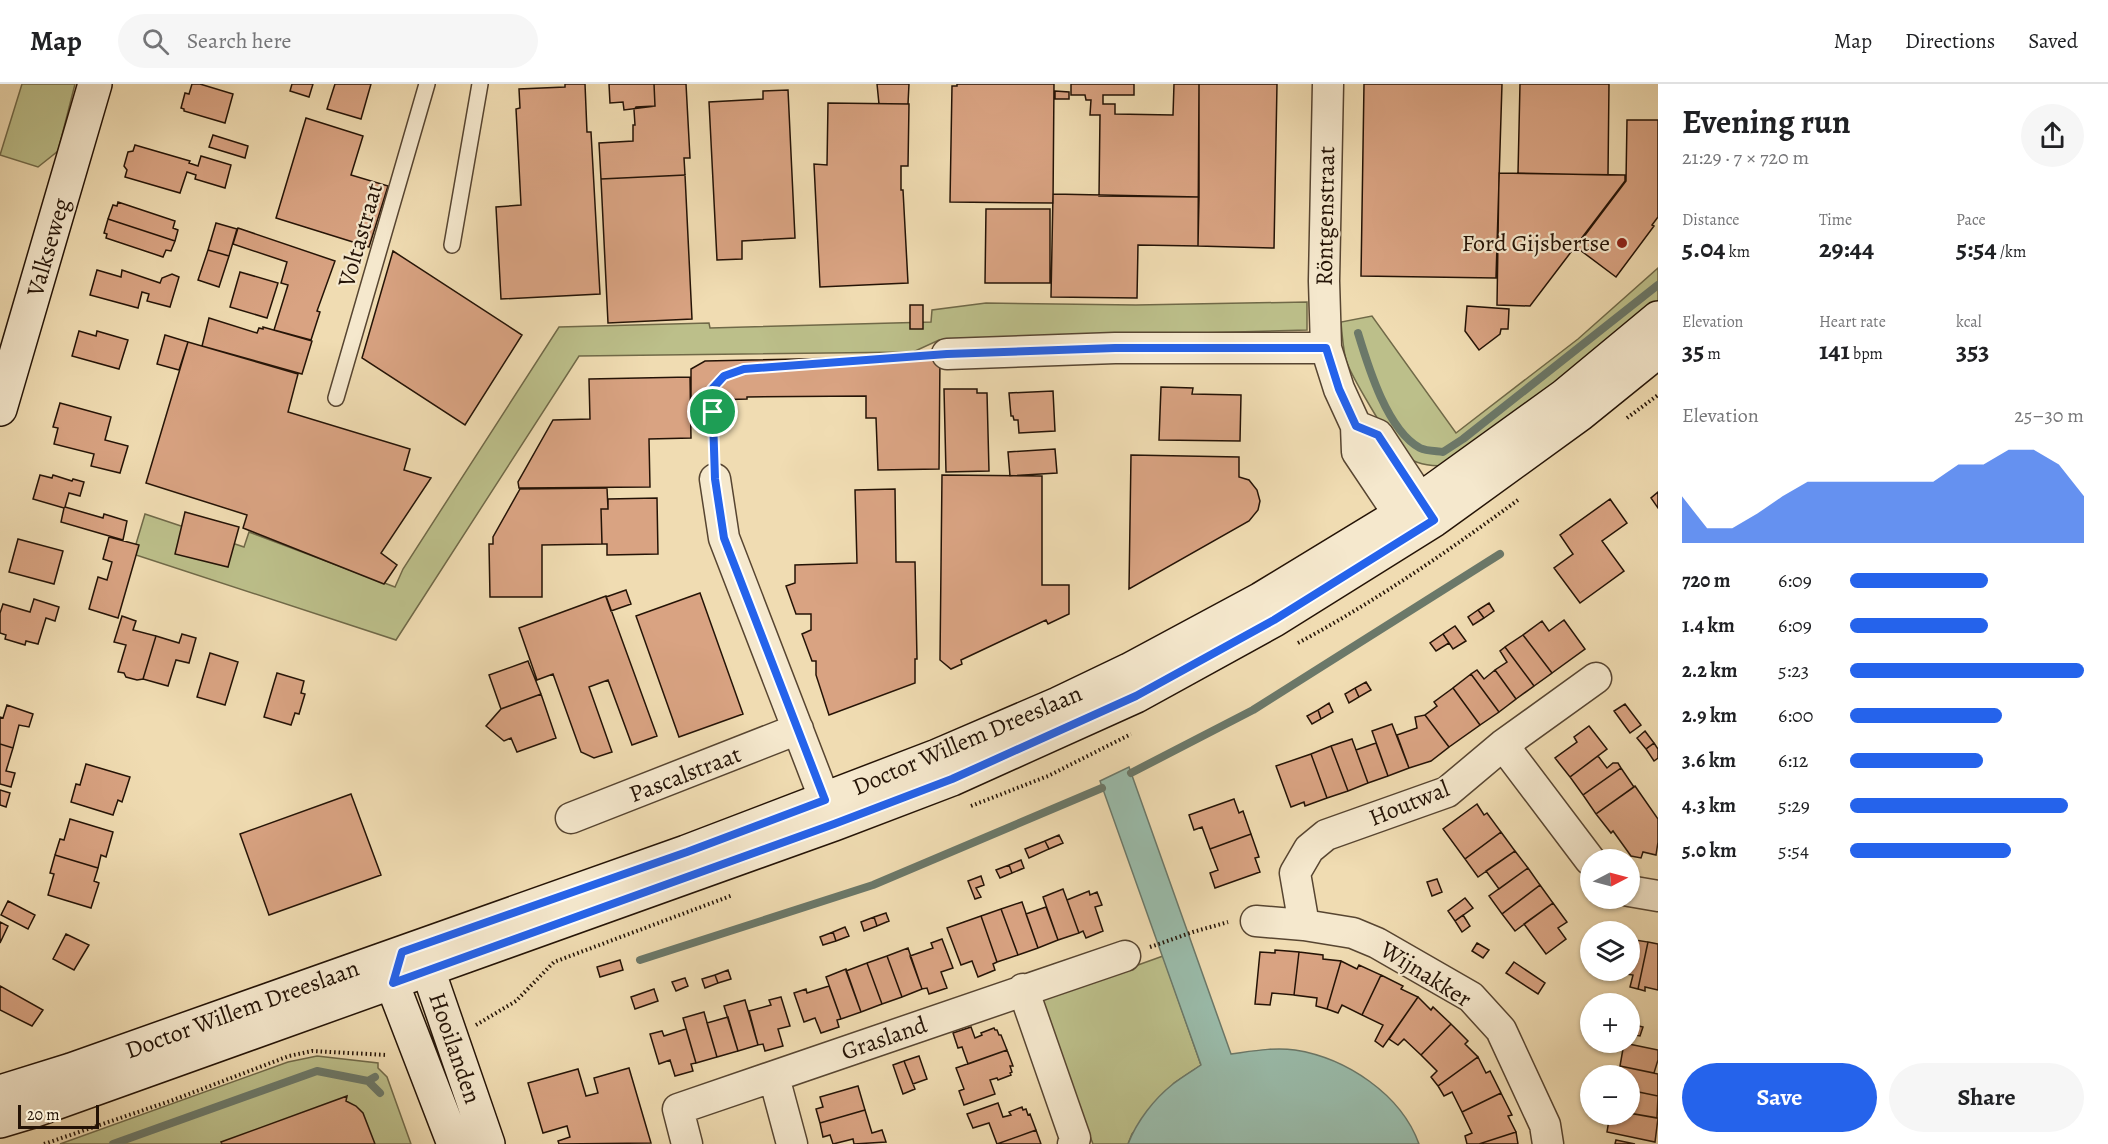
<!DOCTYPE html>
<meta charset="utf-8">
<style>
body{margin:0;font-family:Alegreya,serif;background:#f6f6f6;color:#202124;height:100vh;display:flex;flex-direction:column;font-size:22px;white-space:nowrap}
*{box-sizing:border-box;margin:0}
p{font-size:20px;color:#757577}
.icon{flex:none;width:33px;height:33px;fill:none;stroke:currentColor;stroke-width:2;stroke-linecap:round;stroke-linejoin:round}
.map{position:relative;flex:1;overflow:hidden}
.panel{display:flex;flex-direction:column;background:#fff;width:450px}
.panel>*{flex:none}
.needle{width:39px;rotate:84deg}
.tools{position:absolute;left:1580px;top:765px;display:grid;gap:12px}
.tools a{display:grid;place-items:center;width:60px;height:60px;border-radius:50%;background:#fff;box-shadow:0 2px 4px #0004;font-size:30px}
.scale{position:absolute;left:18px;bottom:15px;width:81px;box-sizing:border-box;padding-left:6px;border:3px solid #241306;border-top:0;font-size:16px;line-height:21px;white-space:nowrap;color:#241306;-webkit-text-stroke:4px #f5e8cd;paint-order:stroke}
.pin{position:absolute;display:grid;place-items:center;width:51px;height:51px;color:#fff;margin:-26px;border:3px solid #fff;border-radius:50%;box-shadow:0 2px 6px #0007}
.round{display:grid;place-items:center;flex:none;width:63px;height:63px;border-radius:32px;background:#f6f6f6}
.head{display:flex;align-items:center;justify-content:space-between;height:102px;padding:0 24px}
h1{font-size:33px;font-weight:600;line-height:45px}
.metrics{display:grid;grid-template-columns:repeat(3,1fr);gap:9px;height:102px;padding:6px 24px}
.metrics div{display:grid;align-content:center}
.metrics b{font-size:26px;font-weight:600}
.metrics small{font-size:16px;font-weight:400}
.metrics p{font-size:16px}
.chart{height:168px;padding:12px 24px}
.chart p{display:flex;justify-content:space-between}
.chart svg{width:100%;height:108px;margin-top:6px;fill:#2563eb;opacity:.7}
.button{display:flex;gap:12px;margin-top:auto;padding:12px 24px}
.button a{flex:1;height:69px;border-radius:36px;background:#2563eb;color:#fff;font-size:24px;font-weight:600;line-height:69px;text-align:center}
.button a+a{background:#f6f6f6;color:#202124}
ul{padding:0 24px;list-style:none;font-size:20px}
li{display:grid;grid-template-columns:96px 72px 1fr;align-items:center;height:45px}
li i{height:15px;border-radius:8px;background:#2563eb}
header{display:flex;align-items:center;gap:36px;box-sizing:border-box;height:84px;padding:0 30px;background:#fff;border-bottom:2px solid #e0e0e0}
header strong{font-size:28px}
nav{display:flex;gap:33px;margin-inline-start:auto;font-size:21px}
.search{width:420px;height:54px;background:#f6f6f6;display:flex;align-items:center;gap:15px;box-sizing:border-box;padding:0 21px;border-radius:33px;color:#757577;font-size:22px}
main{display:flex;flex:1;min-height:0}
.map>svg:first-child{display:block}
</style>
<header>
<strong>Map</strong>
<div class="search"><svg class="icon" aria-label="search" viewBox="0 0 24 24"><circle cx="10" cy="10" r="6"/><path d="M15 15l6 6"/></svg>Search here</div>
<nav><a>Map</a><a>Directions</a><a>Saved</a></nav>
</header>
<main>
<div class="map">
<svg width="1658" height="1060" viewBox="0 0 1658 1060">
<rect width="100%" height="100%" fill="#f0dcb2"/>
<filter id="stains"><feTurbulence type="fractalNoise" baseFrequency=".00333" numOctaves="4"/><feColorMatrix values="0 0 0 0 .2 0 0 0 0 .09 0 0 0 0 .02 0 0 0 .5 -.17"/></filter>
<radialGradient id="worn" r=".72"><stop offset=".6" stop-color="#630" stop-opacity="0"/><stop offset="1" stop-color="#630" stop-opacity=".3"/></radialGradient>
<!-- green -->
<path fill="#bcbf8a" stroke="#706948" stroke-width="1.5" d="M22,0H75L58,67L38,83L0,71Z
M1658,184V225L1449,381C1432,383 1414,381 1401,368C1390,358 1350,290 1346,276C1343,264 1342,251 1341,238L1372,232L1456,349L1578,255Z
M1307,218V246L939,256L913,268L579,272L396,556L133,470L145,430L244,463L249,448L395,503L403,485L559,243L709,239L710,244L931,238L932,226L986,219L1136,221Z
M1163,872L1201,981L1174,999L1132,1050L1128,1060H1093L1043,930L1035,918Z
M317,972L378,979V984L387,993L411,1060H60L288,978Z"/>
<!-- water -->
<path fill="#9abcab" stroke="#6b7869" stroke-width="1.5" d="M1129,683L1231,970C1253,967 1274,963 1295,966C1346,974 1401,1010 1419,1060H1128C1137,1037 1154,1015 1173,1000C1182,993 1192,987 1201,981L1100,697Z"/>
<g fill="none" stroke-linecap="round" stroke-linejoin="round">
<!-- stream -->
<path stroke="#6b7869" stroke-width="8" d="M1358,249C1368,282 1387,346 1420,364C1426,367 1436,367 1443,368L1463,355L1658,201
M1131,689L1253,626L1500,470
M640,876L873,801L1102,704
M368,997L380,1009
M113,1060L317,987L368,997L375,993"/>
</g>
<!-- building -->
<path fill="#d9a382" stroke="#241306" stroke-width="1.5" d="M192,0H200L233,10L225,39L184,27V25L181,24L185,9L189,10Z
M292,0H313L309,13L290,7Z
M335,0H371L361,35L327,25Z
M565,0H585L587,48H591L600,210L501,215L496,123L521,121L516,25L520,24L519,5L565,3Z
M609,0H654L655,22L624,26L623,18L610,19Z
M654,0H686L690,74H684L685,91L601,95L599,59L633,57V41H635L634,26L636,23L655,22Z
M877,0H909L908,20H879Z
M957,0H1054L1053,119L950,118L952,2H957Z
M1071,0H1134V11H1103V20H1115V30L1173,31L1174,0H1199V113L1099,112L1100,31H1090L1091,16H1086L1085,11H1071Z
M1199,0H1277L1274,164L1198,162Z
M1364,0H1502L1496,194L1361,192Z
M1520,0H1609L1608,91L1518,89Z
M788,6L795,154L742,157V175L717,176L709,18L763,15V7Z
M1055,7L1069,8V15H1055Z
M828,19L909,20L908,82H901V106H903L908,199L820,203L814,80L827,81Z
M306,34L363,52L351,91L388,102L369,163L276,134Z
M1627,36H1658V133L1652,141L1654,142L1616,193L1576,163L1626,97Z
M213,51L248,62L245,74L209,63Z
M135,61L190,77L189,79L198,82L201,72L231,81L225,104L195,95L196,91L187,88L180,109L125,93L127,86L124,82L128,68L133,67Z
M1499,89L1625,91V97L1530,222L1497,221Z
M685,91L692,235L608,239L601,95Z
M1053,110L1199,113L1198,162L1138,161L1137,214L1051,213Z
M118,118L175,137L173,144L178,146L175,157L108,135L113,121L117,122Z
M986,125H1050V199H985Z
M108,135L175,157L171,167L166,166L163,173L106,154L107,150L104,149Z
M216,139L237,145L229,172L208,166Z
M238,144L335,177L317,227L320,228L311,256L274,246L288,201L281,199L287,178L233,160Z
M208,166L229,172L219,203L198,196Z
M393,167L522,251L465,341L362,274Z
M97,186L121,193L122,186L160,199L162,194L172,190L179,193L170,223L147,217L149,210L142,208L138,224L90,211Z
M240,188L278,199L267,234L230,223Z
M910,221H923V245H910Z
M1467,222L1509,225L1508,245H1501L1500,250L1479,266L1465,247Z
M209,234L257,249L259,244L263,245V243L312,257L302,290L202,262Z
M79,247L96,252L97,247L128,256L119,285L72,272Z
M165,251L188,258L179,286L157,280Z
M188,258L298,290L288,328L410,365L404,386L431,394L381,469L397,481L384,500L243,444L247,431L146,399Z
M940,272L939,385L878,386L876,334H866V312L747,313V315L714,316V314H701V316H691V285L705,277Z
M690,293L691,354L649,355L650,403L519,404L518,398L553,336L590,335L589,295Z
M1161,303L1193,304L1192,310L1241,311L1240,357L1159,356Z
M944,305H977V309H987L989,387L946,388Z
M1053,307L1055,347L1019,349L1018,336H1014L1013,332H1011L1009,309Z
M60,319L111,333L105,356L128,362L120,389L91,382L94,370L54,360L58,344L53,343Z
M1055,365L1057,389L1010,392L1008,368Z
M1131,371L1239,373V393L1249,396L1257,406L1260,417L1258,426L1249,437L1129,505Z
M40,391L52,394L53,391L72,397L73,395L84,398L80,412L69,409L65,423L103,434L104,430L127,437L123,456L61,438L64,424L33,415Z
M942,391L1042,392V501H1069V530L1048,540L1046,536L961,576L962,580L951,585L940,576Z
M607,404L608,425H601L602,460L542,461V513H490L489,460H493V453L520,405Z
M895,405L896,478H915L917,575H915V599L829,631L816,591V577H812L802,550L811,546V530H796L786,502L795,499V481L857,479L855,406Z
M1658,408V424L1651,414Z
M657,414L658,470L607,471V460H602L601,425H608V415Z
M1610,415L1627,439L1602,457L1624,487L1580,519L1554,484L1573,470L1560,451Z
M185,428L239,443L228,483L175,470Z
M109,453L139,461L118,534L89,525L98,493L107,496L112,478L103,475Z
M18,455L63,467L54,500L9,488Z
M626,506L631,520L611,527L606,513Z
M700,509L743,630L679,653L636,532Z
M606,512L657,652L632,661L608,596L589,603L612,668L594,674L581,668L553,590L537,596L519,544Z
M34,515L59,523L55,537L46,534L38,560L26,557L25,561L5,555L6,551L0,549V529L3,520L30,528Z
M1489,519L1494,527L1484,534L1478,526Z
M1478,526L1484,534L1473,541L1468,533Z
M122,532L136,537L133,546L156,552L143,595L137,596L126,593L124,589L118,588L126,561L114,558Z
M1564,536L1585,565L1552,589L1523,551L1542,537L1549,547Z
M1455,542L1466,557L1453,565L1443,550Z
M182,550L196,554L189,579L176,576L168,602L143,595L156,552L179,559Z
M1443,550L1449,559L1436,567L1430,559Z
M1523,551L1552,589L1534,602L1505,563Z
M1505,563L1534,602L1516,615L1495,586L1507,578L1500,567Z
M210,569L238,578L225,621L197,613Z
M528,577L541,610L501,625L489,591Z
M1477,586L1484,595L1495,586L1516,615L1499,628L1471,590Z
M277,589L304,597L301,609L305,610L299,630L295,629L291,641L264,633Z
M1471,590L1499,628L1480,641L1453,604Z
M1366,598L1371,606L1359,613L1355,604Z
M1355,604L1359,613L1349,619L1345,610Z
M1453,604L1480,641L1449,663L1425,631L1437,622L1434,618Z
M541,610L556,654L517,668L511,654L504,657L486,642L501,625Z
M1329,619L1333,628L1321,635L1318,626Z
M1625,620L1641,641L1630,649L1614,627Z
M7,621L33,630L29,643L19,641L13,664L0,660V633L3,634Z
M1318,626L1321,635L1312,640L1307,632Z
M1425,631L1449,663L1431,677L1409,684L1397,651L1417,644L1415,633Z
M1392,640L1409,684L1388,692L1372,647Z
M1589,642L1607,665L1570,693L1555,674L1577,658L1574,653Z
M1645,647L1654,659L1646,665L1637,654Z
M1352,655L1368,699L1348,707L1331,662Z
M1376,659L1388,692L1368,699L1356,666Z
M1654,659L1658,665V674L1654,677L1646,665Z
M0,660L13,664L6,687L15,689L11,703L0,700Z
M1331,662L1348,707L1327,714L1311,670Z
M1311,670L1327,714L1305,722L1304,718L1291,723L1276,682Z
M1598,672L1607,684L1613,679H1618L1621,684L1583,711L1570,693Z
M86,680L130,693L122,718L118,716L113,731L71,718L76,700L80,701Z
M1621,684L1634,703L1596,730L1583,711Z
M1635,702L1658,735V758L1656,771L1643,768L1641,774L1631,772L1613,747L1611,749L1596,730Z
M0,706L10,709L6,723L0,721Z
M351,710L381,791L269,831L240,750Z
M1234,715L1239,729L1243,727L1251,750L1210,765L1202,743L1194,746L1189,731Z
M1477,720L1484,731L1487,729L1501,748L1465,775L1443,745Z
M70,735L113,748L106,773L101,771L98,784L55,771L60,755L64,756Z
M1501,748L1515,767L1478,793L1465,775Z
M1251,750L1259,773L1255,774L1260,788L1215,804L1210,789L1218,786L1210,765Z
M1059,751L1063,759L1049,765L1045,757Z
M1045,757L1049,765L1029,774L1025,765Z
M1515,767L1528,784L1499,805L1486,787Z
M55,771L98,784L94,797L99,799L91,824L48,811L54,790L50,789Z
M1021,776L1024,784L1012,789L1009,781Z
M1009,781L1012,789L1000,794L996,786Z
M1528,784L1540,801L1502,830L1489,812Z
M981,792L984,801L976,804L981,813L975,815L968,797Z
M1437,795L1442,808L1432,812L1427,798Z
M1540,801L1553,819L1515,847L1502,830Z
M1063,805L1079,849L1058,856L1043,813Z
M1089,807L1090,811L1097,808L1102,821L1095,823L1103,847L1086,854L1083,847L1079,849L1067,816Z
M1465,814L1473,824L1455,837L1448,827Z
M8,817L35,831L28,845L1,831Z
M1022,818L1038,864L1018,871L1001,825Z
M1553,819L1567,838L1558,844L1566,855L1546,870L1524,840Z
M1046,823L1058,856L1038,864L1026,830Z
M1001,825L1018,871L997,878L981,832Z
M886,829L889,837L877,842L874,833Z
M1463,831L1470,842L1462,848L1455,837Z
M981,832L997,878L993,880L995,886L978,893L972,877L961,881L947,844Z
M874,833L877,842L864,847L861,838Z
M0,838L8,842L0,859Z
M845,843L849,852L836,857L833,848Z
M833,848L836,857L823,861L820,853Z
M66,850L89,861L74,886L53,875Z
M1590,850V877L1584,876Z
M942,855L953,884L941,888L947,904L929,910L927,904L922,905L910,872L933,864L931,859Z
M1629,855L1648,858L1638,905L1630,903L1633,891L1619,889L1620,886H1629Z
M1648,858L1658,860V906L1645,903V907L1638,905Z
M1477,859L1489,866L1483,874L1472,867Z
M908,864L922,905L902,913L887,872Z
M1275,866L1299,868L1294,911L1272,909L1270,921L1255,920L1260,868L1275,869Z
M1299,868L1323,871V875L1341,877L1327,925L1316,922L1317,914L1294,911Z
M887,872L902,913L882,920L867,879Z
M620,876L623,886L600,893L597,883Z
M1341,877L1357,885L1359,881L1381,891L1362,931L1342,921L1338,929L1327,925Z
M1514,878L1545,899L1538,910L1506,889Z
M867,879L882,920L861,928L846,887Z
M846,885L861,928L841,935L826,893Z
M728,886L731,895L718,899L715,891Z
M715,891L718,899L705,904L702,895Z
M1381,891L1403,902L1401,905L1418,913L1383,963L1375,957L1383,941L1362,931Z
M685,894L688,902L676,907L672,898Z
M0,902L43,926L32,942L0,926Z
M829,902L841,935L837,936L839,943L821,949L815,934L804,938L794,909L806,905L807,909Z
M654,905L658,917L635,925L631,913Z
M781,913L790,942L778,945L783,962L765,967L763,960L758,961L749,927L771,921L769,916Z
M1418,913L1431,926L1433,923L1451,940L1421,971L1404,955L1398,961L1389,955Z
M745,916L758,961L738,967L724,922Z
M704,928L717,973L696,979L683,934Z
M1585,928L1590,929V942L1582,941Z
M728,933L738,967L717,973L707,939Z
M1451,940L1468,957L1465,960L1478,973L1438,1002L1431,993L1437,987L1421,971Z
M1631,940L1643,943L1640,952L1629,950Z
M971,943L975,954L982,951L981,949L994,944L995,946H997L999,951H1001L1007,966L968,980L962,963L958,964L953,949Z
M686,945L696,979L691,980L693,987L675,992L670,976L659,980L650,950L662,947L664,952Z
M1624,959L1658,966V976L1654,989L1620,982Z
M1007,966L1013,982H1010L1012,988L1010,989L1011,991L998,996L997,994L990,996L995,1010L964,1021L959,1007L964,1005L956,984Z
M919,972L927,995L913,1000L904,977Z
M1478,973L1486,989L1490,987L1501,1009L1462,1028L1452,1008L1444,1012L1438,1002Z
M904,977L915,1005L903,1010L893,981Z
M1620,982L1658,990V1012L1629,1006V992H1618Z
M629,984L651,1059L559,1060L558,1057L570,1053L567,1042L543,1049L528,999L578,985L586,1012L598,1009L594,994Z
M858,1002L865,1026L820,1039L816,1025L823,1023L820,1013Z
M1629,1006L1658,1012L1657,1034L1629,1029Z
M1501,1009L1512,1031L1508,1032L1516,1048L1479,1060H1467L1465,1052L1472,1049L1462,1028Z
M347,1012L346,1017L356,1022L363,1029L375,1060H222L221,1058Z
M998,1019L1003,1033L1011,1031L1009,1028L1022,1023L1023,1026L1026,1025L1028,1031L1030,1030L1036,1046L997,1060L989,1039L973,1044L967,1030Z
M865,1026L872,1049L882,1046L886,1058L854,1060L853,1055L833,1060L830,1051L823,1053L820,1039Z
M1629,1029L1658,1034L1655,1058L1607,1048L1610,1030H1629Z
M1036,1046L1041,1060H996H997Z
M1516,1048L1518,1060H1479Z
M1616,1056L1635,1060H1615Z"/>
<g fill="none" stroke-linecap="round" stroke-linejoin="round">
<defs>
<path id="lane" d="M452,161L480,0
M336,314L427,0"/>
<path id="street" d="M1328,0L1324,197L1326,264L1339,305L1356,342L1357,368L1412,450
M947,270L1115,264H1326
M1356,342L1378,351L1434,436
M715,395L724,454L833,737
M1503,661L1590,776
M571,734L798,645
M1629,807L1658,812
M1256,837L1304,841L1353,849L1377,859L1471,913L1501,946L1545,1041L1548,1060
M1304,841L1295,789L1309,765L1326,751L1447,708L1503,661L1596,594
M1023,905L1075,1054L1073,1060
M774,993L792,1060
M687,1060L678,1025L1125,872"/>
<path id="secondary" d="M0,325L95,0
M410,874L428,886L488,1060
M399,879L392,899L454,1060
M0,1008L71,986L686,768L937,672L1058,620L1129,586L1261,515L1399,431L1564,312L1658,234
M0,1037L30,1028L834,740L952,695L1136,612L1274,536L1434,436L1579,331L1658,267"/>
</defs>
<!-- lane casing -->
<use href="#lane" stroke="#574531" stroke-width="18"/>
<!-- street casing -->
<use href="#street" stroke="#574531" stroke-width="33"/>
<!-- secondary casing -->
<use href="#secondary" stroke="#241306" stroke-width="36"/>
<!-- path -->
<path stroke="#241306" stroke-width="4" stroke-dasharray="1.5 3" stroke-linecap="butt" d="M1627,334L1658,311
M714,367L712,305L724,292L744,285L920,272
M1298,559C1376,517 1447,468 1518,416
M971,722L1048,692L1131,650
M1150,863L1193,848L1228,838
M476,941L516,917L554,878L733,811
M44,1060L173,1016L289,972L312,967L387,971"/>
<!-- lane -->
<use href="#lane" stroke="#f5e8cd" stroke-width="15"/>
<!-- street -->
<use href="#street" stroke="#f5e8cd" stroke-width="30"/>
<!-- secondary -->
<use href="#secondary" stroke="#f5e8cd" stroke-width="33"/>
</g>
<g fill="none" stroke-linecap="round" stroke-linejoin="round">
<defs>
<path id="route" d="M1115,264H1326L1339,305L1356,342L1378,351L1434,436L1274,536L1136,612L952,695L834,740L393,899L402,868L687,768L825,716L724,454L715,395L712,305L724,292L744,285L947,270Z"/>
</defs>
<!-- route casing -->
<use href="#route" stroke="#fff" stroke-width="12"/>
<!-- route -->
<use href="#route" stroke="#2563eb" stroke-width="8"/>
</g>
<!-- markers -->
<circle fill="#8f2418" stroke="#f5e8cd" stroke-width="2" cx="1622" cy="159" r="6"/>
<g text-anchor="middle" stroke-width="4.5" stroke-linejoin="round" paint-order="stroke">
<!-- street labels -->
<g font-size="24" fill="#241306" stroke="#f5e8cd">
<text transform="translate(1325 132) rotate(-89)" y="8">Röntgenstraat</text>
<text transform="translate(360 151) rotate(-74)" y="8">Voltastraat</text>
<text transform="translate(48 163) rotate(-74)" y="8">Valkseweg</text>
<text transform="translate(967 656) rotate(-23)" y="8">Doctor Willem Dreeslaan</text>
<text transform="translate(685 690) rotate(-21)" y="8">Pascalstraat</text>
<text transform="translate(1409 719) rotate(-22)" y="8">Houtwal</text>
<text transform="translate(1426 890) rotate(32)" y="8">Wijnakker</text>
<text transform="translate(242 925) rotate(-20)" y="8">Doctor Willem Dreeslaan</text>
<text transform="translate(884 954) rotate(-19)" y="8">Grasland</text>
<text transform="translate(455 964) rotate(71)" y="8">Hooilanden</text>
</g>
<!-- poi labels -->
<g font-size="24" fill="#241306" stroke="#f5e8cd" text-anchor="end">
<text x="1610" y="167">Ford Gijsbertse</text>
</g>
</g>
<rect width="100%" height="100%" filter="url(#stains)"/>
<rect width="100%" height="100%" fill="url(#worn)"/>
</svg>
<div class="tools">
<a><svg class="needle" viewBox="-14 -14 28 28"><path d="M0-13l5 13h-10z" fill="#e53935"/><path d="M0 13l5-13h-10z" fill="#757577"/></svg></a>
<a><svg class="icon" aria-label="layers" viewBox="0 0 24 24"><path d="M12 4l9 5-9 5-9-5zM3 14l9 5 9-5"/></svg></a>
<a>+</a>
<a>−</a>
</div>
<div class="scale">20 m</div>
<div class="pin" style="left:713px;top:328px;background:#1e9e55"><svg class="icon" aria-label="arrive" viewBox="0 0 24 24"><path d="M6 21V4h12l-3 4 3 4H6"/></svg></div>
</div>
<section class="panel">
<div class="head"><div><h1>Evening run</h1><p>21:29 · 7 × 720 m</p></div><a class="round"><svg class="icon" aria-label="share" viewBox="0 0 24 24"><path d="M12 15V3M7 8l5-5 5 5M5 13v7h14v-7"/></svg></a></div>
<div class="metrics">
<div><p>Distance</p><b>5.04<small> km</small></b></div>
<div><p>Time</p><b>29:44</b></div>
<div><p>Pace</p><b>5:54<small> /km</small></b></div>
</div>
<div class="metrics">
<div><p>Elevation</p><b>35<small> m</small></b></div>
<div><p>Heart rate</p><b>141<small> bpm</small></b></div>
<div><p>kcal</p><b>353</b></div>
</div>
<div class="chart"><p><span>Elevation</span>25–30 m</p>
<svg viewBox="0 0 160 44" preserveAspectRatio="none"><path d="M0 44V25L10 38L20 38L30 32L40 25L50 19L60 19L70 19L80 19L90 19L100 19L110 12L120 12L130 6L140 6L150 12L160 25V44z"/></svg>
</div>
<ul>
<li><b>720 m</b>6:09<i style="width:59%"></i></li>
<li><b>1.4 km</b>6:09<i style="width:59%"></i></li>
<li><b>2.2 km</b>5:23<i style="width:100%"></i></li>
<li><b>2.9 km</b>6:00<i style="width:65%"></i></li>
<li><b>3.6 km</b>6:12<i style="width:57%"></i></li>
<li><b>4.3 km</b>5:29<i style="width:93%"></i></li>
<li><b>5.0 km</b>5:54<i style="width:69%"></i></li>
</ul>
<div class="button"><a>Save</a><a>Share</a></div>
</section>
</main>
